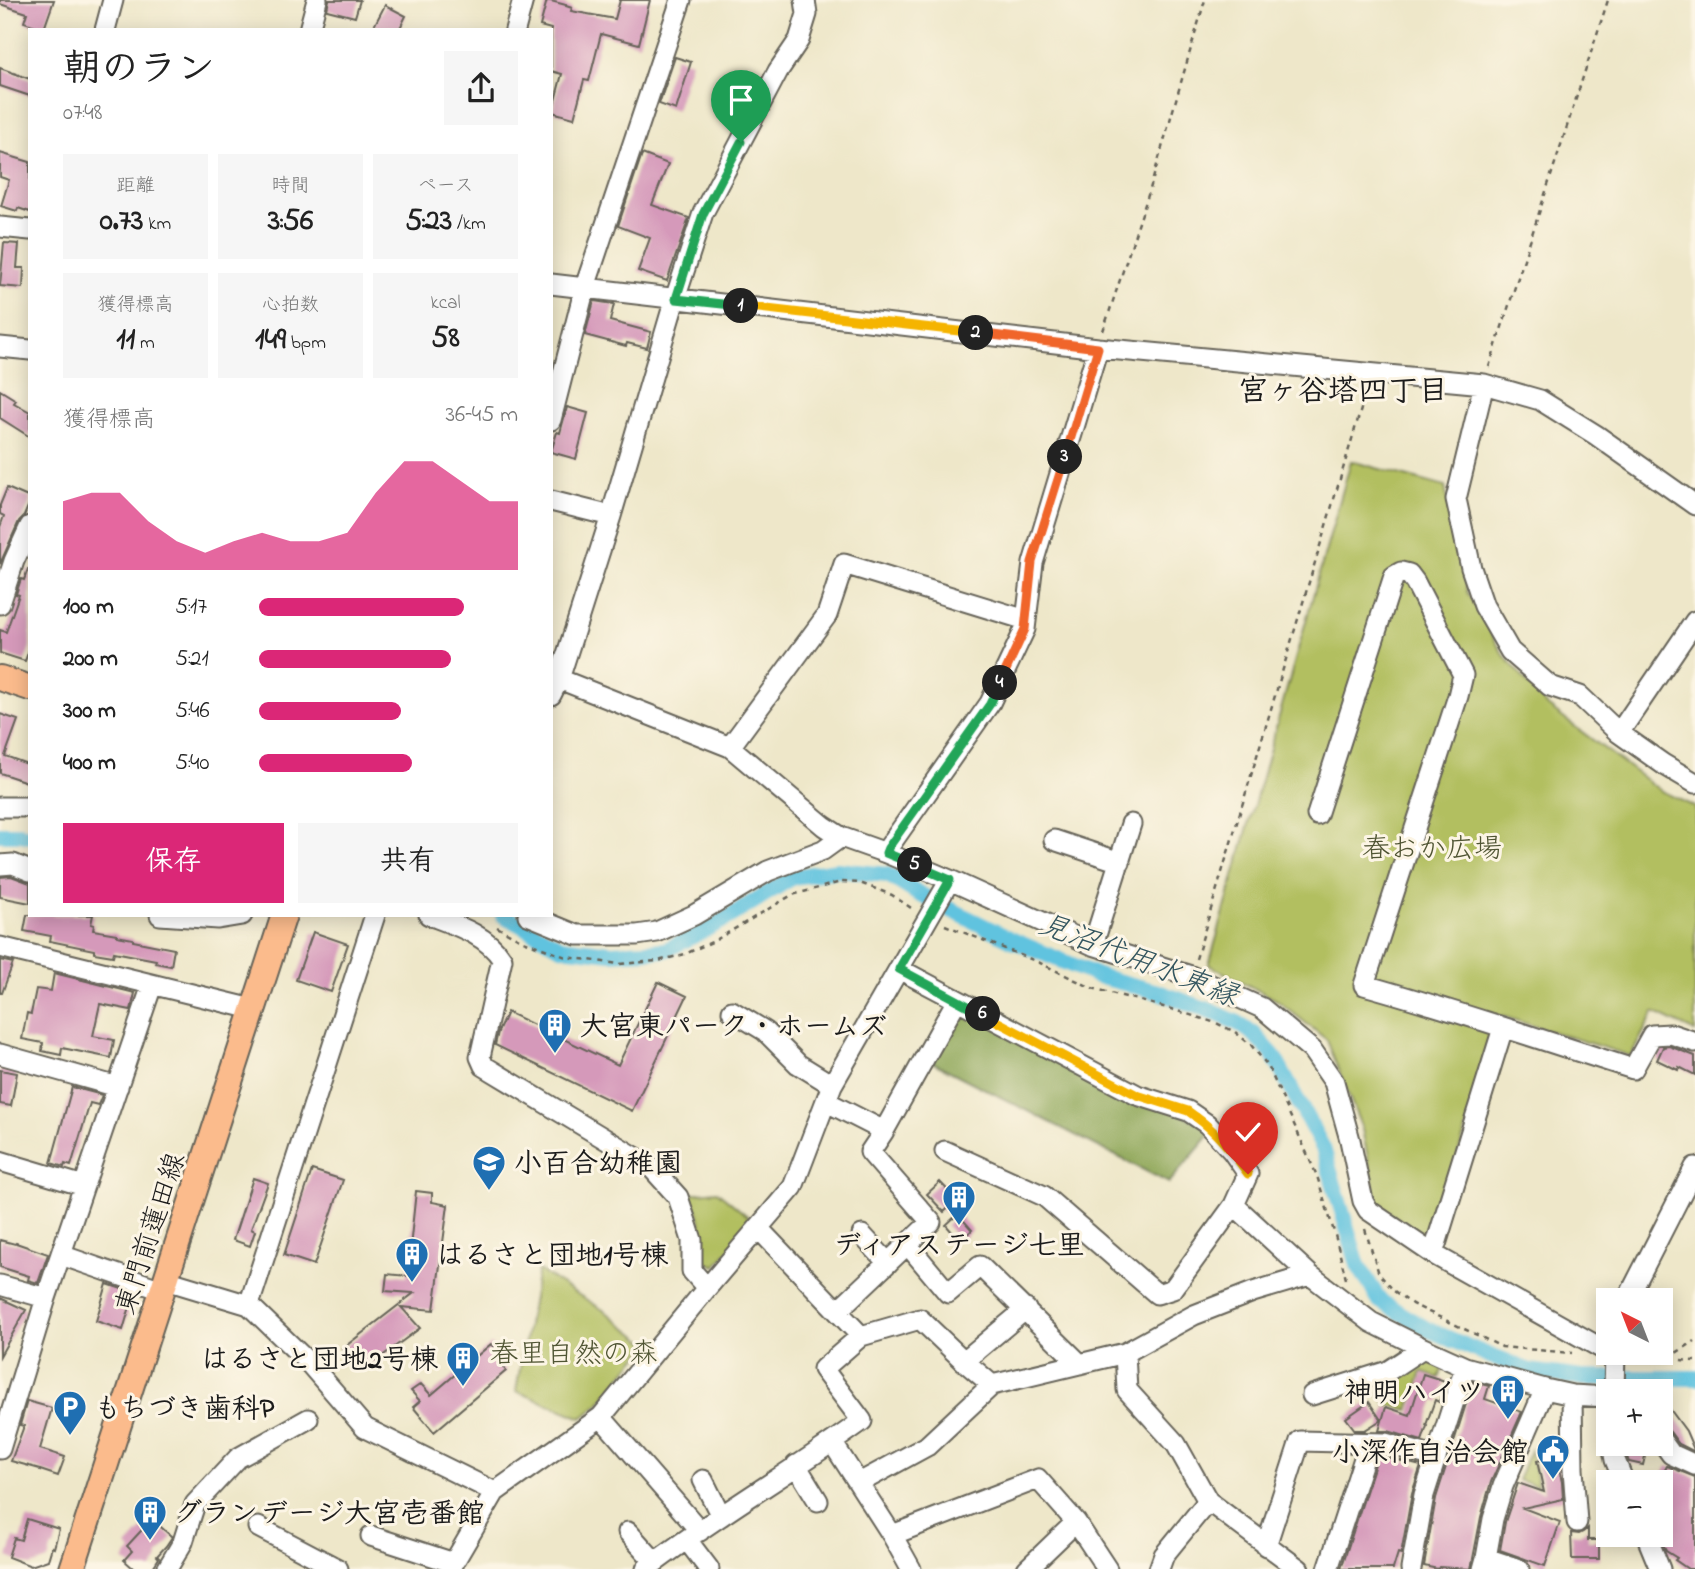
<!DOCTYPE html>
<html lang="ja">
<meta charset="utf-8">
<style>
body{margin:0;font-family:"Indie Flower","Klee One",sans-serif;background:#f6f6f6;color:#222;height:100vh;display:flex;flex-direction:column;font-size:26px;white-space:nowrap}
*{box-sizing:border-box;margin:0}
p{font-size:23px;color:#767676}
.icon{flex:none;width:38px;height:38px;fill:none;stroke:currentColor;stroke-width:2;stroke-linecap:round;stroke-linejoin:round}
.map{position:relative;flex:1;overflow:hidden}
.drawer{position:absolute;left:28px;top:28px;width:525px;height:889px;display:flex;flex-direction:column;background:#fff;border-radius:0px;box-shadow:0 4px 18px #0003}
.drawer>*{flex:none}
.needle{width:46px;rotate:318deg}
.buttons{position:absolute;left:1596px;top:1288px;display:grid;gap:14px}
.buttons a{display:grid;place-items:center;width:77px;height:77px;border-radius:0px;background:#fff;box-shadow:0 4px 18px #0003;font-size:35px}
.pin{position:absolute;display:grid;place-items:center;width:60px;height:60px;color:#fff;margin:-72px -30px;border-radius:50% 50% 50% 0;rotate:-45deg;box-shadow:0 0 7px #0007}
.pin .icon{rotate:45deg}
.km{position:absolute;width:35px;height:35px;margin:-18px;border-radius:50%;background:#222;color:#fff;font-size:19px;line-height:35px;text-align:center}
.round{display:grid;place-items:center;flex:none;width:74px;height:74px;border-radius:0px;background:#f6f6f6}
.head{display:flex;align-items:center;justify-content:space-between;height:119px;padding:0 35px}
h1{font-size:38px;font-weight:700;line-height:52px}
.figures{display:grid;grid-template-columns:repeat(3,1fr);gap:10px;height:119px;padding:7px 35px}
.figures div{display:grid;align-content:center;border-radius:0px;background:#f6f6f6;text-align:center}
.figures b{font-size:30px;font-weight:700}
.figures small{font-size:19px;font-weight:400}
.figures p{font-size:19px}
.chart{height:196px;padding:14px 35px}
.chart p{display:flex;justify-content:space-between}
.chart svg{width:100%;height:126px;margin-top:7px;fill:#db2777;opacity:.7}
.primary-button{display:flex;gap:14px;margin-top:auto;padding:14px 35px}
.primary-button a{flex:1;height:80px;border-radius:0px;background:#db2777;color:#fff;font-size:28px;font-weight:700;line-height:80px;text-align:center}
.primary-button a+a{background:#f6f6f6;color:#222}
ul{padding:0 35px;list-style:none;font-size:23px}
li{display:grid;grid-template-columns:112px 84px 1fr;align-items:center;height:52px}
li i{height:18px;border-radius:9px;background:#db2777}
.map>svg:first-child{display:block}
</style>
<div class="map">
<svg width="1695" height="1569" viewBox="0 0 1695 1569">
<rect width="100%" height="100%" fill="#fcf5e5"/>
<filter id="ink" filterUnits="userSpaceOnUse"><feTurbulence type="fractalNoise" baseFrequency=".0143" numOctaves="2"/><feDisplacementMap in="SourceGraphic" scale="14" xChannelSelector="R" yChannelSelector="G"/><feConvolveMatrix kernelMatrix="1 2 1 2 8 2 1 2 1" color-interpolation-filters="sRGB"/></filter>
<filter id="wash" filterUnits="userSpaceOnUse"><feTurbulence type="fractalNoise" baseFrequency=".00686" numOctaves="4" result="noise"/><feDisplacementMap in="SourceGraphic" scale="28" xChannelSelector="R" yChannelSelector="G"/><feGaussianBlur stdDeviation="1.57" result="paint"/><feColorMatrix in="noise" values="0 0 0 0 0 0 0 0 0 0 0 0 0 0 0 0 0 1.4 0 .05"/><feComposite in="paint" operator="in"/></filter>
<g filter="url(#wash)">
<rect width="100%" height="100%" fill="#eee7c9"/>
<!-- green -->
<path fill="#b2bf61" stroke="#676e3e" stroke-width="2" d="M1351,461L1445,487L1467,592L1503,654L1546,705L1661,791L1695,807V1032L1654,1012L1631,1056L1502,1016L1431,1238L1378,1207L1362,1129L1327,1040L1277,1000L1209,965Z
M717,1191L752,1220L716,1266L703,1261C701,1239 704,1211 688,1194Z
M538,1270L605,1311L648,1344L599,1404L582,1418L516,1391Z
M1424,1358L1444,1365L1439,1378L1422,1372L1409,1410L1388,1405L1379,1393Z
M1530,1450L1538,1486L1518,1480Z"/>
<!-- forest -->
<path fill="#8da657" stroke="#54613a" stroke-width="2" d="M963,1009L1214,1130L1169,1183L932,1062Z"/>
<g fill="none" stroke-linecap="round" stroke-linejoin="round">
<!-- canal -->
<path stroke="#61c3df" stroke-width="16" d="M0,834H20L30,836
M503,915L561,947L611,953L666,950L724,920L793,877L837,870L888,875L915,892L1012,940L1098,976L1158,992L1211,1011L1238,1023L1254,1034L1273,1055L1323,1148L1358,1265L1380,1301L1427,1329L1490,1356L1530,1371L1582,1378H1695"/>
</g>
<g id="blocks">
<!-- building -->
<path fill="#d599ba" d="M0,0H54L44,29L24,22L27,13L0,4Z
M329,0H360L355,17L327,10Z
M547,0L566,5V6L572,8L571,11L615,19L620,0H650L639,44L601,34L589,81L584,80L574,118L552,112L562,74L551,71V29L540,26Z
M385,5L406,16L399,30H372Z
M675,57L691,62L676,110L659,104Z
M0,68L30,79V96L0,86Z
M0,153L30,162V212L18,208L17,211L1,206L9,180L0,177Z
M642,154L668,164L652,205L689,218L667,281L638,271L650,238L618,226Z
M4,243L19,244L17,268H24L23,288L0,286Z
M594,301L614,304L610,321L651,332L647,348L627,343L626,346L585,335Z
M0,390L16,400L14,403L30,412V437L0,418Z
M567,407L588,413L576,459L551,452L557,432L560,433Z
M7,488L30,498V502L24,516L19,521L0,564V527L4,516L0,514V505Z
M28,569H30V647L25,661L0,653V630L6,632L19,595L16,594L21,579L24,580Z
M0,714L18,720L5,756L30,765V783L0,773Z
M11,876L30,883V903L0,897V877Z
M27,915H93L91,924L94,925L93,930L117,934V936L133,939V941L174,949L171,966L155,963L156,960L114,952L113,956L94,953V950L50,941L51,936L24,931Z
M313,932L348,944L331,992L296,980Z
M0,960L13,963L2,993H0Z
M54,973L135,993L131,1010L100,1004L93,1036L114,1040L111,1058L62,1048L61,1055L42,1051L43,1043L22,1039L27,1013L31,1014L36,989L51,991Z
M658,982L687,996L632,1111L495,1045L498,1032L507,1012L618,1065Z
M1669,1046L1695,1056V1075L1679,1067L1678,1070L1657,1060L1663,1047Z
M0,1070L17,1073L11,1106L0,1104Z
M72,1087L102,1095L98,1105L90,1103L71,1166L65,1164L64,1167L51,1163Z
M312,1170L343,1180L314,1265L284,1255Z
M253,1178L268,1183L251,1229L255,1231L250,1246L233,1240Z
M940,1182L957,1200L944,1212L927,1194Z
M416,1191L432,1193V1202L448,1205L434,1310L401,1307L420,1328L362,1371L342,1349L414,1293L385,1291L387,1274L407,1276Z
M958,1214L972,1230L960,1241L946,1225Z
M0,1240L15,1244L16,1243L48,1254L38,1283L28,1280L29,1276L0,1267Z
M107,1284L134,1293L123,1330L96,1321Z
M0,1298L26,1310L0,1356Z
M491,1344L501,1356L497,1359L506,1371L434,1432L413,1407L420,1401L411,1391L421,1384L431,1395Z
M1423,1374L1445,1381L1439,1402L1435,1400L1426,1425L1427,1426L1422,1441L1388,1431H1379L1386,1407L1410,1415Z
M1473,1382L1489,1386L1485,1399L1522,1412L1491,1482L1481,1517L1471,1569L1439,1567L1438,1569L1424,1566L1436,1498Z
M1661,1397L1686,1431L1695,1452L1679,1444L1670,1432L1667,1429L1661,1428Z
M27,1401L52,1408L40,1449L65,1457L58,1476L40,1470V1469L11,1461L24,1426L20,1425Z
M1369,1402L1381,1420L1365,1430H1355L1346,1418Z
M1629,1444H1648L1643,1465L1629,1462L1626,1454Z
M1378,1455L1421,1466L1412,1493L1401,1554L1398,1553L1393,1569H1341Z
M1556,1457L1562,1482L1563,1499L1523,1508L1560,1522L1545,1566L1500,1550L1505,1522L1518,1483L1544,1492L1537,1461Z
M1667,1466L1695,1477V1569H1688L1675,1560L1677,1558L1666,1551L1662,1541L1667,1534L1661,1529V1477Z
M27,1519L59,1529L54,1548L52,1547L48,1560L31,1566L8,1557L14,1538L21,1540Z
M152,1519L172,1537L166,1546L157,1556L159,1558L152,1569H134L124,1560L132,1551L127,1546Z
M1588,1528V1540H1599V1559H1572L1571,1533L1579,1534L1583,1532Z"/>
</g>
</g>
<g filter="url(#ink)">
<use href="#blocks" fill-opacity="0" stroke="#666359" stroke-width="2"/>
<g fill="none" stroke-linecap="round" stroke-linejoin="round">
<defs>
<path id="minor" d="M105,30L113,0
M309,30L317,0
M515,30L523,0
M0,227L30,230
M551,284L1098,348L1484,384L1540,400L1596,435L1695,505
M0,347L30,350
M1484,384L1456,499L1471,568L1484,606L1510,651L1550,686L1580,696L1619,733L1663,764L1695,783
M551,420L585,287L681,0
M551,501L611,516
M0,604L14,561L30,526
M559,679L730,747L824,826L841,837L886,853L950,880L1093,945L1191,976L1262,1008L1312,1050L1334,1082L1350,1140L1363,1201L1368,1210L1433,1254L1608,1352
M551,695L559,679L611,516L675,299L703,213L778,71L799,40L807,14L805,0
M1619,733L1695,621
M730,747L827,615L844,564L1026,620
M0,807H30
M1317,815L1394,576L1401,572L1409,574L1415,582L1463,675L1458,696L1364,985C1455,1010 1544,1041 1633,1069L1652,1035L1671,1034L1695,1042
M1054,840L1120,862
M886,853L888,848L990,703L1025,629L1033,563L1098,348
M0,865L13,864L30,871
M160,915L218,919L242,915
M429,915C455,925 486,934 502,959L480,1057L484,1066L650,1166L678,1197L692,1240V1271L707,1288
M528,915L577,935H637L657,932L694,915L768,871L823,850L841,837
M1093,945L1131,824
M0,947L253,1009
M899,969L1137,1095L1188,1111L1207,1124L1232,1151L1248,1174L1234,1205L1173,1289L1157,1294L1044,1196L945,1151
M732,1011L765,1031L798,1064L832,1085
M0,1054L118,1087
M827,1102L884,1131
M0,1161L84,1186
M1234,1205L1310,1275L1371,1322L1423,1348L1465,1367L1545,1389L1572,1395L1608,1397
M759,1229L861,1336L920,1319L964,1361L992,1385
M862,1235L888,1263
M908,1245L948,1293L980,1266L1080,1364
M1433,1254L1503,1028
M61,1255L162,1290
M166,1280L249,1305L309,1363L365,1428L495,1492
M0,1285L46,1298
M1627,1300L1695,1167
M249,1305L375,915
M837,1311L931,1222L870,1152L884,1131L957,1000
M1125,1353L1127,1390L1176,1444L1208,1501L1299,1569
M964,1361L1026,1309
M1614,1391L1615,1353
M1312,1395L1388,1371L1423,1348
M1572,1395L1573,1469L1577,1522
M601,1417L700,1531
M1661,1440L1671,1454L1695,1465
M832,1442L892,1535L911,1569
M1612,1444L1615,1460L1624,1482
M0,1449L46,1298L152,985
M796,1465L818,1501
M703,1480L721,1516
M859,1483L927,1446L992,1385L1125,1353L1194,1315L1253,1292L1310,1275
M258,1527L338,1569
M628,1532L655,1562
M892,1535L1038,1479L1076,1522L1107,1569
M1646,1535L1660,1569
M371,1536L454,1563
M687,1540L709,1569
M1266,1546L1300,1441L1385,1443L1435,1457
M1486,1558L1519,1569
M167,1569L183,1542L195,1504L238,1458L308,1419
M450,1569L495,1492L601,1417L707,1288L793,1187L832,1085L950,880
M646,1569C715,1516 792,1472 862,1421L823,1369L861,1336
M1027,1569L1076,1522
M1159,1569L1164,1555L1208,1501
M1328,1569L1369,1443
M1411,1569L1424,1495L1465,1367
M1483,1569L1486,1558L1493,1519L1503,1486L1545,1389"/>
<path id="major" d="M0,678L30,688
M72,1569L284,915"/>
</defs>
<!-- minor casing -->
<use href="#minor" stroke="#666359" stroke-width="23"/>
<!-- major casing -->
<use href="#major" stroke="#666359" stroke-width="28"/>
<!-- path -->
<path stroke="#666359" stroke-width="2.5" stroke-dasharray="5 5" stroke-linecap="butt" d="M1103,331L1150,189L1205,0
M1489,367L1608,0
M945,925L1038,962L1092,988L1171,1009L1216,1023L1235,1032L1251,1045L1268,1066L1317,1176L1335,1235L1346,1279
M497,927L521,940L566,957L619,964L658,961L685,954L714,941L792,895L841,882L860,883L892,895L914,910
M1196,959L1367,389
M1365,1229L1379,1274L1394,1291L1412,1304L1502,1347L1572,1353
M1631,1357L1695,1361
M1668,1358L1695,1341"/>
<!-- minor -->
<use href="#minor" stroke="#fff" stroke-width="19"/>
<!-- major -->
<use href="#major" stroke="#fbbb8c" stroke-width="24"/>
</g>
</g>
<g fill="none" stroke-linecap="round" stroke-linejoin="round" filter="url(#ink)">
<defs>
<path id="split-1" d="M741,142L703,214L676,299L741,306"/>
<path id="split-2" d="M741,306L976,333"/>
<path id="split-3" d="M976,333L1098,348L1065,457"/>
<path id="split-4" d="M1000,683L1025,629L1032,562L1065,457"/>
<path id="split-5" d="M915,865L886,853L888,848L990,704L1000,683"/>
<path id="split-6" d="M915,865L950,880L899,969L983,1014"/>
<path id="split-7" d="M983,1014L1137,1095L1188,1111L1196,1117"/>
<path id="split-8" d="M1196,1117C1217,1132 1233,1152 1248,1174"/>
</defs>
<!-- split-1 casing -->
<use href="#split-1" stroke="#fff" stroke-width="14"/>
<!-- split-2 casing -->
<use href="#split-2" stroke="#fff" stroke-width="14"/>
<!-- split-3 casing -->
<use href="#split-3" stroke="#fff" stroke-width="14"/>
<!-- split-4 casing -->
<use href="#split-4" stroke="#fff" stroke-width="14"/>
<!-- split-5 casing -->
<use href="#split-5" stroke="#fff" stroke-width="14"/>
<!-- split-6 casing -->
<use href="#split-6" stroke="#fff" stroke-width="14"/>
<!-- split-7 casing -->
<use href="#split-7" stroke="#fff" stroke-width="14"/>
<!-- split-8 casing -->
<use href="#split-8" stroke="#fff" stroke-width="14"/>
<!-- split-1 -->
<use href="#split-1" stroke="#22a559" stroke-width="9"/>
<!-- split-2 -->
<use href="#split-2" stroke="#f5b400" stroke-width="9"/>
<!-- split-3 -->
<use href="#split-3" stroke="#f0652b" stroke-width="9"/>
<!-- split-4 -->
<use href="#split-4" stroke="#f0652b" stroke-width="9"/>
<!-- split-5 -->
<use href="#split-5" stroke="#22a559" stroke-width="9"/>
<!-- split-6 -->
<use href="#split-6" stroke="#22a559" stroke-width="9"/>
<!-- split-7 -->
<use href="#split-7" stroke="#f5b400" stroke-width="9"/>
<!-- split-8 -->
<use href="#split-8" stroke="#f5b400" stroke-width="9"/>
</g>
<!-- icons -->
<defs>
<symbol id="building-pin" viewBox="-11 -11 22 30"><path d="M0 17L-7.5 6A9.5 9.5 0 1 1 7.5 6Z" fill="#1f6fb2" stroke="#fcf5e5"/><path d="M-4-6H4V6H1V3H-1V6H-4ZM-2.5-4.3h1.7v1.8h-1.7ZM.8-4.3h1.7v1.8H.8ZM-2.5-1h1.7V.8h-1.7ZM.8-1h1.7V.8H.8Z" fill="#fff"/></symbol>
<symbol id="school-pin" viewBox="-11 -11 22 30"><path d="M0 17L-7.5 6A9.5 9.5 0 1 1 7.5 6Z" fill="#1f6fb2" stroke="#fcf5e5"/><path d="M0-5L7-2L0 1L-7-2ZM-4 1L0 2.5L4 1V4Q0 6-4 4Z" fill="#fff"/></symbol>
<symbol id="parking-pin" viewBox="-11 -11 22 30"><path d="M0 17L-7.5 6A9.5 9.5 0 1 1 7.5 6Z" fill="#1f6fb2" stroke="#fcf5e5"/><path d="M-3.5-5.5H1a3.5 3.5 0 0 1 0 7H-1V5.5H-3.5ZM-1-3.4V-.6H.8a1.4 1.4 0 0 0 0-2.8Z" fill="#fff"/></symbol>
<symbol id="civic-pin" viewBox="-11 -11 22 30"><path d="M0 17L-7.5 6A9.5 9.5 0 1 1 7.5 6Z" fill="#1f6fb2" stroke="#fcf5e5"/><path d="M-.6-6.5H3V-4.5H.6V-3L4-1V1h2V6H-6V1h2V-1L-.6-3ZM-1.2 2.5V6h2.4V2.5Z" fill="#fff"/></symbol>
</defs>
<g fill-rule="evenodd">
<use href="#building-pin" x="536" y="1006" width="38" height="52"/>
<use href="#school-pin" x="470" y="1143" width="38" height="52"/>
<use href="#building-pin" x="940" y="1178" width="38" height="52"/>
<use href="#building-pin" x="393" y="1235" width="38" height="52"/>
<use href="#building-pin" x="444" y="1339" width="38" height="52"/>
<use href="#building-pin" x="1489" y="1372" width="38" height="52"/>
<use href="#parking-pin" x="51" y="1388" width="38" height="52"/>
<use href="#civic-pin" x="1534" y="1432" width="38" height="52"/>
<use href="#building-pin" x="131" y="1493" width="38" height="52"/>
</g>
<g text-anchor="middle" stroke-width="6" stroke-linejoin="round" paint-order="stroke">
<!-- park labels -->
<g font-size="28" fill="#505534" stroke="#fcf5e5">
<text x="1432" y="857">春おか広場</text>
<text x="574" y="1362">春里自然の森</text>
</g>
<!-- poi labels -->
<g font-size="28" font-weight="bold" fill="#1c1c1c" stroke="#fcf5e5" text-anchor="start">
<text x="580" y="1035">大宮東パーク・ホームズ</text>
<text x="514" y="1172">小百合幼稚園</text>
<text x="959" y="1254" text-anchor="middle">ディアステージ七里</text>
<text x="436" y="1264">はるさと団地1号棟</text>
<text x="438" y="1368" text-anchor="end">はるさと団地2号棟</text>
<text x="1484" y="1401" text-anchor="end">神明ハイツ</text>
<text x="94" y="1417">もちづき歯科P</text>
<text x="1528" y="1461" text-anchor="end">小深作自治会館</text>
<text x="174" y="1522">グランデージ大宮壱番館</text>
</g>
<!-- street labels -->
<g font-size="28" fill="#1c1c1c" stroke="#fcf5e5">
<text transform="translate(149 1233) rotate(-72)" y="10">東門前蓮田線</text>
</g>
<!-- neighbourhood labels -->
<g font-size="30" font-weight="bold" fill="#1c1c1c" stroke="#fcf5e5">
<text x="1343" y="400">宮ヶ谷塔四丁目</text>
</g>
<!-- water labels -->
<g font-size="30" font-style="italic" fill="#345660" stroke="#fcf5e5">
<text transform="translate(1139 959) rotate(21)" y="10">見沼代用水東縁</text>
</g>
</g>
</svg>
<div class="buttons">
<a><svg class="needle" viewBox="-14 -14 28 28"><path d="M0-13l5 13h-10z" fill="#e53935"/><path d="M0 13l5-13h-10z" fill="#767676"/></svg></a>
<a>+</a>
<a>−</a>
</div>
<div class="pin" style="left:741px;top:142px;background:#1e9e55"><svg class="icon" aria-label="arrive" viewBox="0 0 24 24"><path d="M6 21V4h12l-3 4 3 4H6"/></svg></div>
<div class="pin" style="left:1248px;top:1174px;background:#d93025"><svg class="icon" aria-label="check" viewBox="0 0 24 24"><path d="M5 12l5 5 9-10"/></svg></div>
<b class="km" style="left:741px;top:306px">1</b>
<b class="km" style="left:976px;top:333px">2</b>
<b class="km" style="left:1065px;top:457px">3</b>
<b class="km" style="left:1000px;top:683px">4</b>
<b class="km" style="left:915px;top:865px">5</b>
<b class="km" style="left:983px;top:1014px">6</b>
<section class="drawer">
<div class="head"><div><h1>朝のラン</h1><p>07:48</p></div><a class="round"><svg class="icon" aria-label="share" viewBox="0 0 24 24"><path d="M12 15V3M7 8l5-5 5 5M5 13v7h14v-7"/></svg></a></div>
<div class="figures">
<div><p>距離</p><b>0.73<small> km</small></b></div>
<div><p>時間</p><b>3:56</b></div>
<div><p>ペース</p><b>5:23<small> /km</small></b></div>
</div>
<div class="figures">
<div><p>獲得標高</p><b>11<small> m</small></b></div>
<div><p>心拍数</p><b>149<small> bpm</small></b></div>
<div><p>kcal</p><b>58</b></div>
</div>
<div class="chart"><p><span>獲得標高</span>36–45 m</p>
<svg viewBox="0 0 160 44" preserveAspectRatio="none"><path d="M0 44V20L10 17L20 17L30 27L40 34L50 38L60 34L70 31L80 34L90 34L100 31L110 17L120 6L130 6L140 13L150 20L160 20V44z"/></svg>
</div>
<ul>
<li><b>100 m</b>5:17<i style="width:79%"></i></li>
<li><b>200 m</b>5:21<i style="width:74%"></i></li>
<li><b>300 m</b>5:46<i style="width:55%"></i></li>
<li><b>400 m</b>5:40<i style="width:59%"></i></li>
</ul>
<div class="primary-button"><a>保存</a><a>共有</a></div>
</section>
</div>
